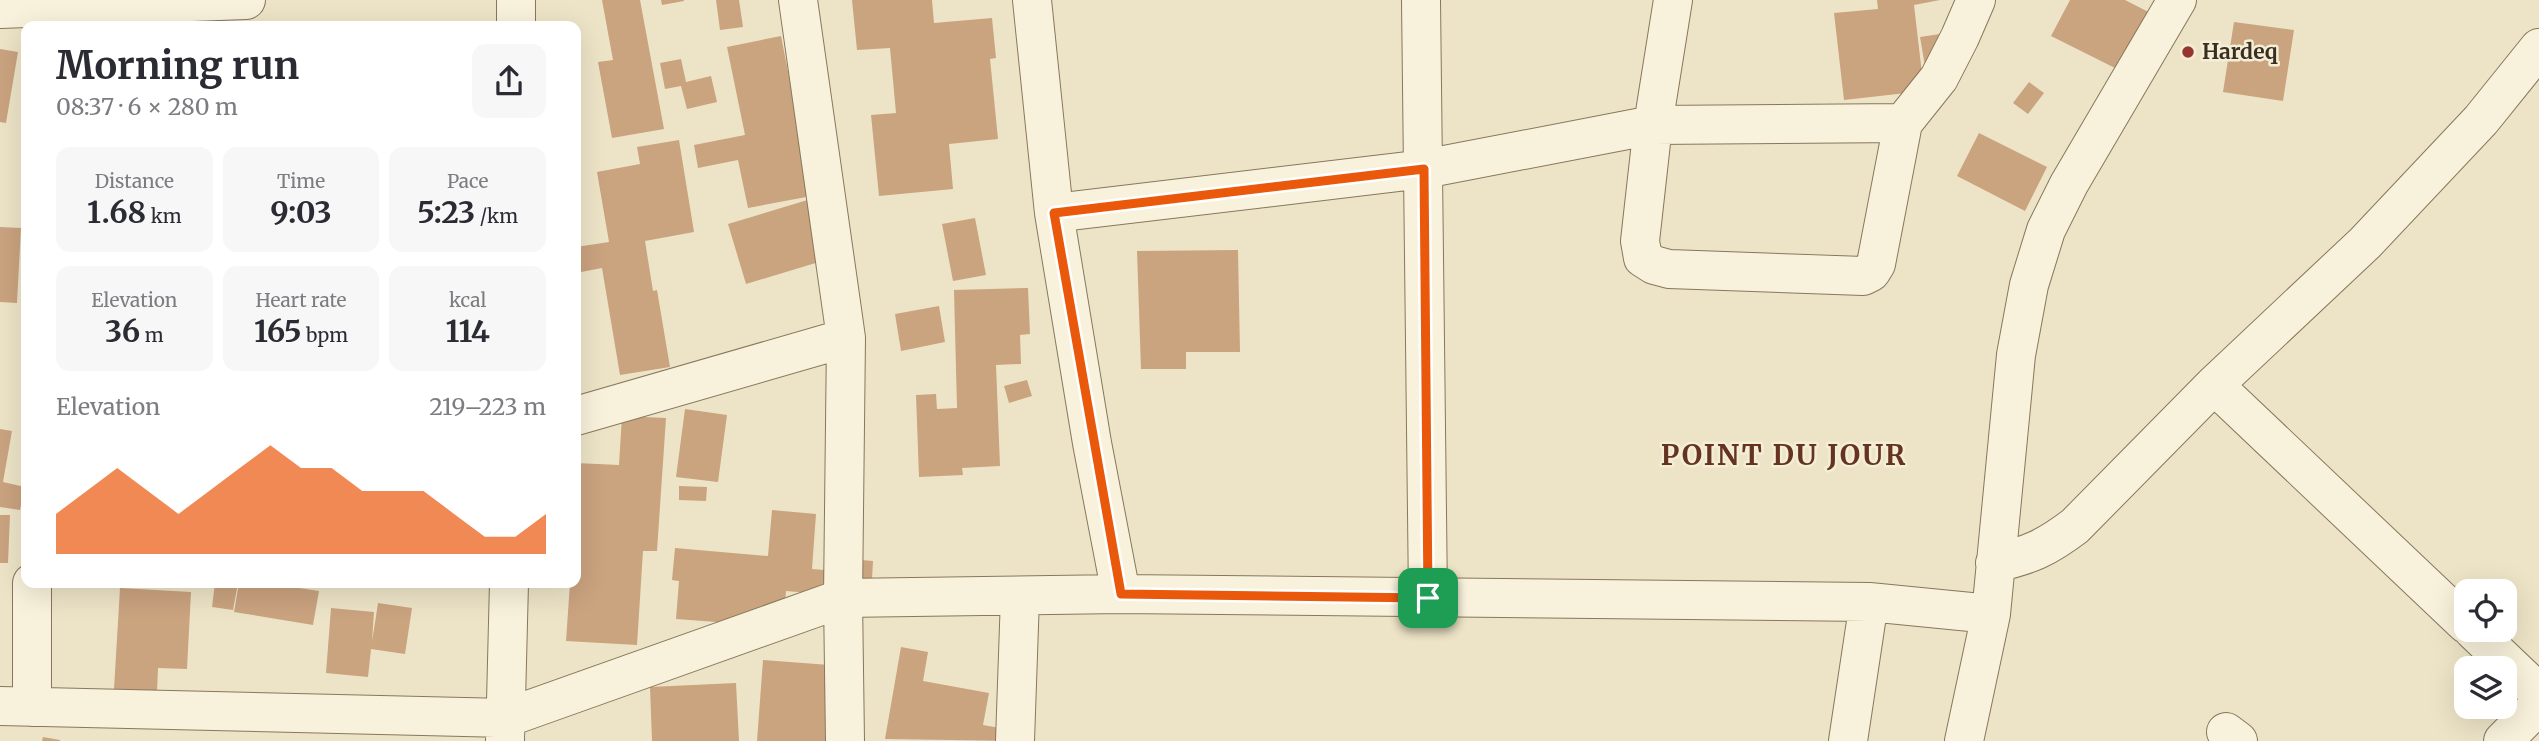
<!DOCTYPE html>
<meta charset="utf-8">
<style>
body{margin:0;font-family:Merriweather,serif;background:#f7f7f7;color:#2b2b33;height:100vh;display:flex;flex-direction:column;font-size:26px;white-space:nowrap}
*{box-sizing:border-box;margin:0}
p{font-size:23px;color:#7c7c81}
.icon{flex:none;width:38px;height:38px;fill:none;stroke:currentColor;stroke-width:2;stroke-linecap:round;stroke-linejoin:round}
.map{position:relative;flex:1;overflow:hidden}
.panel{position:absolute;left:21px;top:21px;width:560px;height:567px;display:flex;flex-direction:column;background:#fff;border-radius:14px;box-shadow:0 7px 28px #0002}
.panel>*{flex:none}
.fabs{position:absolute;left:2454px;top:579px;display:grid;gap:14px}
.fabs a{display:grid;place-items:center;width:63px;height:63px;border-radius:14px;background:#fff;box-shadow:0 7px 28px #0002;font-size:35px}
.pin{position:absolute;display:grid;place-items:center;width:60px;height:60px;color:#fff;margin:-30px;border-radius:14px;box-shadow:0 4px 10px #0006}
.round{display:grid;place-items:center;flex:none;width:74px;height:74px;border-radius:14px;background:#f7f7f7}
.headline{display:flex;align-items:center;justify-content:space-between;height:119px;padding:0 35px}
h1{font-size:38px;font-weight:700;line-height:52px}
.figures{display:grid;grid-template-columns:repeat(3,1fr);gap:10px;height:119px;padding:7px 35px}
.figures div{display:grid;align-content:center;border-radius:14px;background:#f7f7f7;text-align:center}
.figures b{font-size:30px;font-weight:700}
.figures small{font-size:19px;font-weight:400}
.figures p{font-size:19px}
.chart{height:196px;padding:14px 35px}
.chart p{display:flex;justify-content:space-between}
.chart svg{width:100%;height:126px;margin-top:7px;fill:#ea580c;opacity:.7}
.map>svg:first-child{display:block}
</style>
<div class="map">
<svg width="2539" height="741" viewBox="0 0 2539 741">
<rect width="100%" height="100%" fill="#ede4c7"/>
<!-- building -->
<path fill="#caa37f" d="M602,0H640L664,129L612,138L598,62L613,60Z
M661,0H684V1L662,5Z
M716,0H739L743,27L720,30Z
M852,0H932L934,23L992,18L996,58L990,59L998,139L949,144L953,189L879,196L871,115L896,113L890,48L857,50Z
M1877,0H1940L1914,5L1924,91L1844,100L1834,13L1878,9Z
M2070,0H2125L2176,26L2127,74L2051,36Z
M2234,22L2294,30L2283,101L2223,92Z
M1940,34L1927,78L1920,37Z
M781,36L798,123L817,195L748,208L738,160L698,168L694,145L745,135L727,47Z
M0,49L18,52L6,123L0,122Z
M681,59L686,82L711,76L717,102L687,109L681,86L665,89L660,63Z
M2029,82L2044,93L2028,114L2013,103Z
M1979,133L2047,167L2025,211L1957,176Z
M679,140L694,232L645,241L653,291L657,290L670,367L620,375L602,268L576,273V247L609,242L597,172L640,164L637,147Z
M824,195L842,255L746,284L728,224Z
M975,218L986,275L953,281L942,224Z
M0,227L21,228L17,303L0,302Z
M1238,250L1240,352H1186V369H1141L1137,251Z
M1028,288L1030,334L1020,335L1021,364L996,365L1000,466L962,468L963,475L919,477L916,395L936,394L937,409L957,408L954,290Z
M939,306L945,342L901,351L895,314Z
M1027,380L1032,396L1009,403L1004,386Z
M685,409L727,415L718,482L676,477Z
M622,416L666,418L657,551H643L637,645L566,641L570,583H576V463L619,465Z
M0,429L12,431L3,482L25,487L20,510L0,507Z
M679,486L707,487L706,501L679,500Z
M772,510L816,514L812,569L849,572L850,559L873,561L871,598L786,591L783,627L676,619L679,581L672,580L675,548L768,556Z
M0,515H10L8,563H0Z
M215,583H238L233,610L212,607Z
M239,583H266L319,591L313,625L234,612Z
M120,588L191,592L187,669L158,668L157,692L114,689Z
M378,603L412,608L405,654L371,649L368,677L326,673L331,608L374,612L372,642Z
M901,647L928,652L923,681L989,693L983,725L1017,731L1015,741L885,739Z
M763,660L856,667L850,741H757Z
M736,683L739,741H652L650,687Z
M43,737L60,740V741H42Z"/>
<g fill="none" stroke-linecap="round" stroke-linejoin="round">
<defs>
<path id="minor" d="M798,0L846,338L843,598L845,741
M1032,0L1054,213L1092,443L1121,594
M1421,0L1428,598
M1673,0L1653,125L1640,241L1643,258L1654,265L1669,269L1863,276L1871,272L1876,264L1903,123L1939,78L1960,37L1976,0
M0,9L246,0
M516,26V0
M1054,213L1424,169L1653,125L1903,123
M2214,385L2466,624
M576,416L846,338
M1995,563C2030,555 2046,548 2075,526L2214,385L2365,243L2481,120L2539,48
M32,583V707
M2473,630L2539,693
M0,706L506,718L843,598L1121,594L1869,602L1991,614
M2226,732L2238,741
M505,741L509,583
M1015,741L1020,597
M1848,741L1869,602
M1964,741L1991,614L2016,355L2029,285L2046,230L2069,184L2177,0
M2503,741L2539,705"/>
</defs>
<!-- minor casing -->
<use href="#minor" stroke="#88775d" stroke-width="40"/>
<!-- minor -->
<use href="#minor" stroke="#f8f1db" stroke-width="38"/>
</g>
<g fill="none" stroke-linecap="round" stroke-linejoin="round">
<defs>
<path id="route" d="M1424,169L1428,598L1121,594L1054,213Z"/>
</defs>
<!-- route casing -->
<use href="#route" stroke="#fff" stroke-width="14"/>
<!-- route -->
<use href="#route" stroke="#ea580c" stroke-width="9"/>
</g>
<!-- markers -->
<circle fill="#95352f" stroke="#f5eed7" stroke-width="2.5" cx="2188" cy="52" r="7"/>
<g text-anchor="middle" stroke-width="5" stroke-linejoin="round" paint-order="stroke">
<!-- poi labels -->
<g font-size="21" font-weight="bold" fill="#392e20" stroke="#f5eed7" text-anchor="start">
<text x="2202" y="59">Hardeq</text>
</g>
<!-- district labels -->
<g font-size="28" font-weight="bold" letter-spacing="2" fill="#643321" stroke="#f5eed7">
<text x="1784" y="465">POINT DU JOUR</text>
</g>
</g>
</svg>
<div class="fabs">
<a><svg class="icon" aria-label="locate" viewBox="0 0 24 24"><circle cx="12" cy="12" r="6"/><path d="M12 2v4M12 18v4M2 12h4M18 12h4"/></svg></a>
<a><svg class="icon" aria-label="layers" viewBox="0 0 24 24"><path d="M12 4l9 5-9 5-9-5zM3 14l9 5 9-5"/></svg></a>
</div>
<div class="pin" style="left:1428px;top:598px;background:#1e9e55"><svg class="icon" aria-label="arrive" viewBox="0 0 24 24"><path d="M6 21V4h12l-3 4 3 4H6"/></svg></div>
<section class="panel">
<div class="headline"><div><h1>Morning run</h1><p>08:37 · 6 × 280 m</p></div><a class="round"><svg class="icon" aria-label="share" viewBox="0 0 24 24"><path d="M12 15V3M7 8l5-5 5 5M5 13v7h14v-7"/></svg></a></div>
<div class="figures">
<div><p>Distance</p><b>1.68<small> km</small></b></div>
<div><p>Time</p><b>9:03</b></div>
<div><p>Pace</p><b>5:23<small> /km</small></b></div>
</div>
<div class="figures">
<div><p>Elevation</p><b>36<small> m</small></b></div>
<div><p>Heart rate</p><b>165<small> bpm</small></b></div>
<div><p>kcal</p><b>114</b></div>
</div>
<div class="chart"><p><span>Elevation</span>219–223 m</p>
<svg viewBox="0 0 160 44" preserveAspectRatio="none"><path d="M0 44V30L10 22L20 14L30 22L40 30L50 22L60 14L70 6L80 14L90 14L100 22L110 22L120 22L130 30L140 38L150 38L160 30V44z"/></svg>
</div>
</section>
</div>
